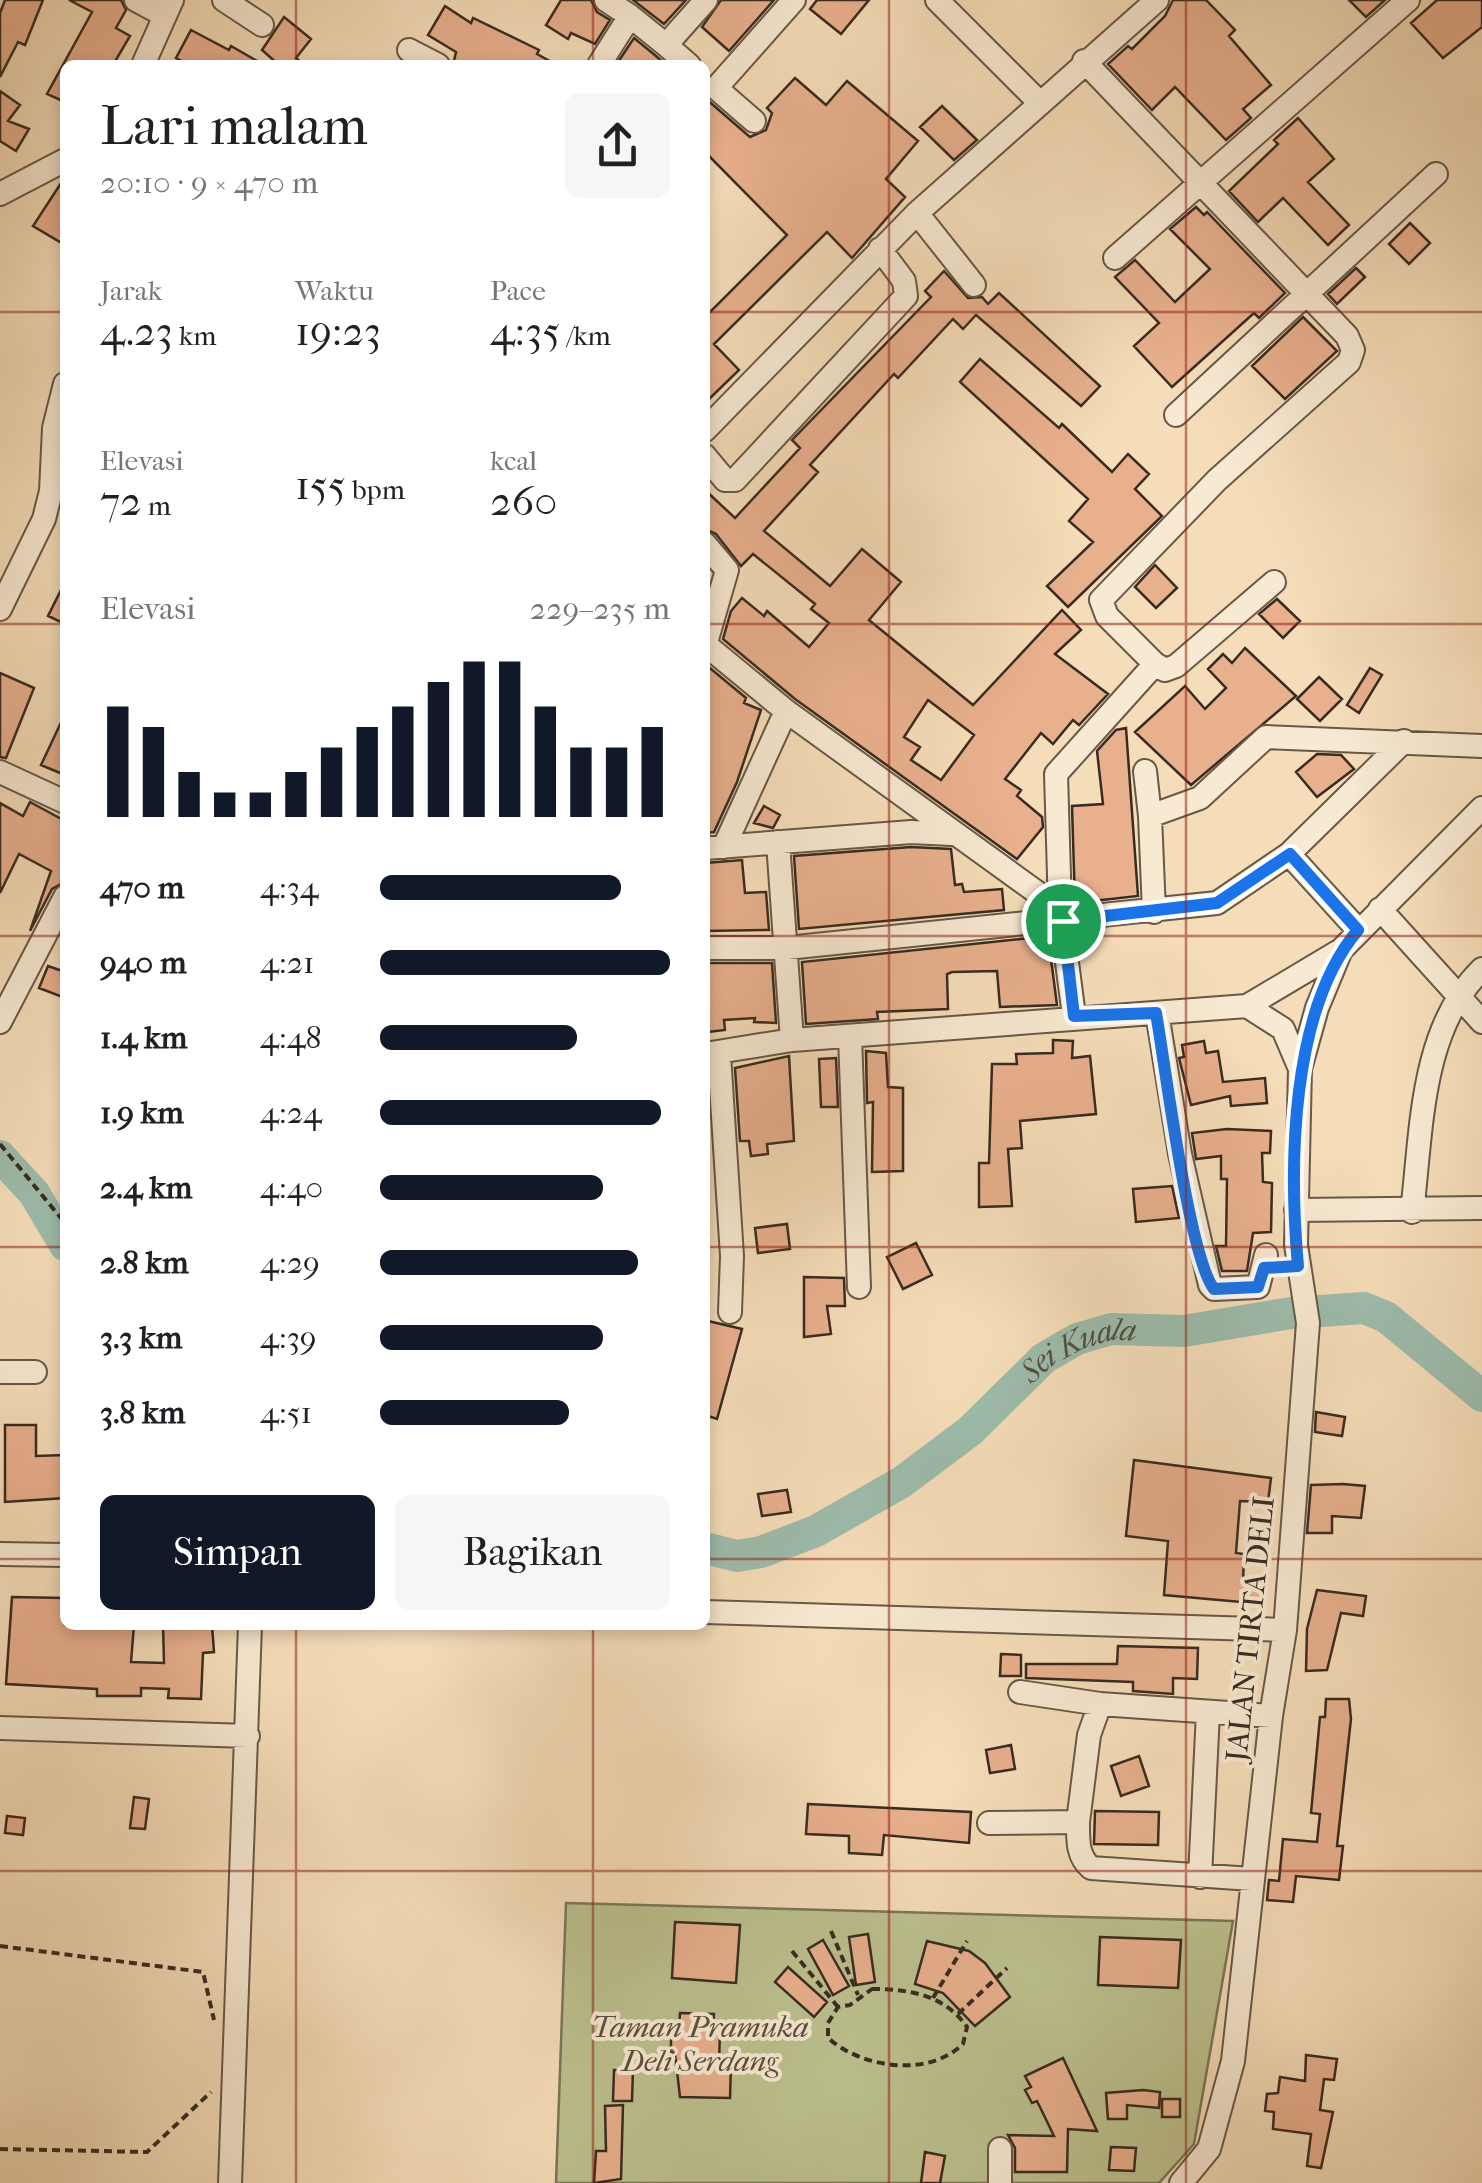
<!DOCTYPE html>
<html lang="id">
<meta charset="utf-8">
<style>
body{margin:0;font-family:"IM FELL French Canon",serif;background:#f6f6f6;color:#202124;height:100vh;display:flex;flex-direction:column;font-size:38px;white-space:nowrap}
*{box-sizing:border-box;margin:0}
p{font-size:32px;color:#757577}
.icon{flex:none;width:55px;height:55px;fill:none;stroke:currentColor;stroke-width:2;stroke-linecap:round;stroke-linejoin:round}
.map{position:relative;flex:1;overflow:hidden}
.side{position:absolute;left:60px;top:60px;width:650px;height:1570px;display:flex;flex-direction:column;background:#fff;border-radius:15px;box-shadow:0 5px 15px #0003}
.side>*{flex:none}
.pin{position:absolute;display:grid;place-items:center;width:85px;height:85px;color:#fff;margin:-42px;border:5px solid #fff;border-radius:50%;box-shadow:0 2px 10px #0007}
.round{display:grid;place-items:center;flex:none;width:105px;height:105px;border-radius:15px;background:#f6f6f6}
.headline{display:flex;align-items:center;justify-content:space-between;height:170px;padding:0 40px}
h1{font-size:55px;font-weight:600;line-height:75px}
.metrics{display:grid;grid-template-columns:repeat(3,1fr);gap:15px;height:170px;padding:10px 40px}
.metrics div{display:grid;align-content:center}
.metrics b{font-size:42px;font-weight:600}
.metrics small{font-size:28px;font-weight:400}
.metrics p{font-size:28px}
.chart{height:280px;padding:20px 40px}
.chart p{display:flex;justify-content:space-between}
.chart svg{width:100%;height:180px;margin-top:10px;stroke:#111827;stroke-width:6}
.cta{display:flex;gap:20px;margin-top:auto;padding:20px 40px}
.cta a{flex:1;height:115px;border-radius:15px;background:#111827;color:#fff;font-size:40px;font-weight:600;line-height:115px;text-align:center}
.cta a+a{background:#f6f6f6;color:#202124}
ul{padding:0 40px;list-style:none;font-size:32px}
li{display:grid;grid-template-columns:160px 120px 1fr;align-items:center;height:75px}
li i{height:25px;border-radius:12px;background:#111827}
.map>svg:first-child{display:block}
</style>
<div class="map">
<svg width="1482" height="2183" viewBox="0 0 1482 2183">
<rect width="100%" height="100%" fill="#f5ddb9"/>
<filter id="stains"><feTurbulence type="fractalNoise" baseFrequency=".002" numOctaves="4"/><feColorMatrix values="0 0 0 0 .2 0 0 0 0 .09 0 0 0 0 .02 0 0 0 .5 -.17"/></filter>
<radialGradient id="worn" r=".72"><stop offset=".6" stop-color="#630" stop-opacity="0"/><stop offset="1" stop-color="#630" stop-opacity=".3"/></radialGradient>
<!-- green -->
<path fill="#bcc18f" stroke="#7a7658" stroke-width="2.5" d="M566,1903L1233,1921L1194,2144L1159,2183H556Z"/>
<g fill="none" stroke-linecap="round" stroke-linejoin="round">
<!-- river -->
<g stroke="#9dbcac" stroke-width="32">
<path d="M0,1156L34,1193L65,1245"/>
<path id="s1" d="M705,1548L737,1556L761,1552L816,1531L902,1482L970,1431L1044,1358L1077,1339L1111,1329L1184,1331L1291,1313L1364,1308L1386,1317L1482,1396"/>
</g>
</g>
<!-- building -->
<path fill="#e9b08e" stroke="#382b21" stroke-width="2.5" fill-rule="evenodd" d="M5,0H43L25,45L18,42L0,77V13Z
M69,0H121L126,10L116,28L130,36L113,65H65V102L47,94L92,12Z
M561,0H591L597,12L610,20L595,44L571,33L568,39L546,25Z
M633,0H686L664,24Z
M721,0H774L729,51L702,27Z
M817,0H869L841,34L810,9Z
M1173,0H1206L1235,30L1229,36L1271,85L1243,109L1251,118L1226,140L1175,87L1152,110L1108,64L1128,46L1132,49L1165,16Z
M1349,0H1385L1366,17Z
M1437,0H1482V27L1443,58L1411,23Z
M445,6L471,23L473,18L539,50L537,54L557,65H453L456,52L428,35Z
M284,17L311,39L296,58L304,65H279L262,50Z
M191,30L229,50L231,46L264,65H189L176,58Z
M634,38L656,56L666,65L618,62Z
M795,78L826,105L847,81L918,141L886,179L905,197L852,258L827,232L714,344L739,370L705,403V317L787,235L705,152V98L750,137L766,130L772,113L767,108Z
M0,91L20,105L8,121L29,129L16,151L0,141Z
M942,106L977,140L954,160L920,127Z
M1298,118L1334,159L1308,182L1349,225L1328,245L1283,198L1258,222L1229,191L1278,144L1274,140Z
M65,177V245L33,226Z
M1196,207L1204,215L1207,212L1285,293L1259,318L1254,313L1172,387L1134,346L1159,323L1115,277L1135,260L1175,302L1210,269L1170,229Z
M1410,223L1430,243L1409,264L1389,244Z
M1356,268L1365,277L1337,304L1328,294Z
M944,271L968,298L982,297L988,304L999,293L1100,386L1081,406L976,315L963,329L953,319L898,378L894,374L810,465L818,472L764,531L830,586L862,549L901,582L869,620L973,705L1062,610L1081,630L1055,654L1108,694L1079,725L1073,720L1053,744L1041,733L1005,779L1021,790L1017,796L1042,817L1043,827L1017,859L795,699L723,639L731,611L742,598L764,616L767,611L809,647L829,623L811,609L815,604L753,554L741,566L716,534L705,529V490L735,518L800,448L792,440L931,297L925,291ZM928,700L974,735L941,780L911,760L920,747L904,737Z
M1303,317L1337,351L1285,399L1252,366Z
M980,359L1059,428L1062,424L1112,472L1128,454L1149,474L1135,489L1162,516L1068,607L1047,586L1093,542L1069,521L1088,499L960,382Z
M1155,565L1177,588L1156,608L1135,587Z
M65,582V624L48,616Z
M1277,599L1300,621L1283,638L1259,614Z
M1245,648L1296,696L1191,785L1135,732L1185,686L1205,709L1226,688L1208,669L1223,654L1232,663Z
M705,664L746,698L744,703L761,710L737,782L714,832L705,833Z
M1370,668L1382,675L1359,713L1347,705Z
M0,673L34,688L6,758L0,757Z
M1319,677L1342,699L1320,721L1297,699Z
M65,714V775L41,765Z
M1126,728L1138,896L1075,903L1072,806L1103,804L1097,751L1116,730Z
M1317,754L1341,755L1354,769L1317,797L1296,772Z
M30,802L65,821V882L52,889L30,931L51,871L19,854L0,893V803L23,816Z
M764,806L780,815L773,828L754,823Z
M911,847L951,849L955,885L962,884L964,892L1002,889L1004,910L799,929L794,856Z
M742,860L745,893L766,892L769,930L705,931V863Z
M1048,936L1057,1005L1000,1007L997,971L952,972L947,974L948,1009L877,1012L878,1019L806,1024L802,962Z
M705,963H772L776,1023L754,1022L755,1018L724,1020L725,1030L707,1032Z
M48,966L65,972V998L39,988Z
M1053,1040L1073,1041L1072,1058L1090,1056L1096,1114L1020,1121L1022,1148L1008,1149L1012,1206L979,1207V1163H989L992,1064H1017L1016,1054L1053,1053Z
M1204,1041L1206,1053L1218,1051L1223,1082L1265,1078L1267,1103L1231,1106L1230,1096L1191,1105L1179,1058L1184,1057L1182,1045Z
M866,1051L886,1053L888,1087L903,1088V1171L872,1172L873,1102L867,1103Z
M789,1056L794,1141L767,1144L768,1154L751,1156L749,1141H740L735,1068Z
M836,1058L838,1107H821L819,1059Z
M1227,1129L1271,1131L1270,1153H1262L1263,1182L1272,1183L1271,1232L1253,1233L1247,1271H1222L1216,1246H1226L1227,1179H1221V1156L1196,1159L1192,1133Z
M1172,1186L1179,1218L1136,1222L1133,1189Z
M787,1224L790,1249L758,1253L755,1228Z
M916,1243L932,1275L903,1289L887,1257Z
M804,1277L844,1278L845,1306H827L831,1334L804,1337Z
M708,1321L742,1329L717,1419L705,1415Z
M1316,1412L1345,1417L1342,1436L1315,1432Z
M5,1425H36V1456L65,1455V1498L5,1502Z
M1134,1460L1271,1478L1268,1502L1240,1501L1236,1553L1244,1554L1243,1584L1265,1587L1263,1604L1164,1595L1168,1541L1126,1536Z
M1343,1484L1365,1486L1361,1518L1332,1516V1533H1307L1311,1485Z
M787,1490L791,1512L762,1516L758,1494Z
M1317,1590L1366,1596L1363,1616L1341,1613L1327,1670L1306,1671L1307,1629Z
M12,1597L65,1598V1625H134L131,1662L164,1663L163,1625H212L214,1652L203,1653L201,1699L168,1698L169,1689L141,1688V1696H97V1689L6,1684Z
M1118,1646L1198,1648L1197,1679L1173,1678V1694L1133,1691V1682L1026,1678V1664H1117Z
M1001,1654L1021,1655V1676H1000Z
M1326,1699H1349L1351,1719L1337,1846H1343L1339,1880L1296,1876L1293,1902L1267,1900L1269,1880L1279,1881L1283,1839L1317,1842L1320,1814L1311,1813L1320,1717H1325Z
M1011,1745L1015,1769L990,1773L986,1750Z
M1139,1756L1149,1786L1121,1796L1111,1766Z
M134,1797L149,1799L145,1829L130,1828Z
M808,1804L971,1812L969,1843L884,1835L882,1855L849,1853V1836L806,1834Z
M1095,1811L1159,1812L1158,1845L1094,1844Z
M7,1816L25,1818L23,1835L5,1833Z
M675,1922L740,1925L736,1983L672,1978Z
M868,1934L875,1982L856,1985L849,1937Z
M1100,1937L1181,1940L1178,1988L1098,1985Z
M823,1940L849,1986L833,1995L808,1949Z
M927,1941L969,1951L985,1963L1010,1997L975,2026L943,1993L915,1984Z
M788,1967L827,2002L814,2017L775,1982Z
M680,2013L714,2014L713,2029H720L719,2065L731,2064L730,2098L680,2097L675,2053H671V2029H679Z
M1306,2055L1337,2059L1334,2080L1324,2079L1320,2110L1333,2112L1321,2168L1307,2166L1311,2134L1273,2129L1274,2112L1265,2111L1267,2094L1278,2093L1280,2077L1305,2081Z
M1063,2058L1097,2131L1068,2129L1067,2172H1015V2148L1008,2135L1054,2136L1037,2101L1032,2103L1025,2090L1031,2087L1025,2076Z
M614,2070H633L632,2101H613Z
M1143,2090L1160,2092L1159,2108L1127,2105V2119H1108L1106,2093Z
M1162,2099H1180V2117H1162Z
M623,2105L621,2179L594,2183L596,2151H606L605,2106Z
M1111,2147L1136,2148L1134,2171L1109,2170Z
M925,2152L945,2156L940,2183H921Z"/>
<g fill="none" stroke-linecap="round" stroke-linejoin="round">
<defs>
<path id="minor" d="M136,0L164,15
M224,0L262,25
M606,0L630,16
M937,0L1039,102
M409,50L438,65
M1084,61L1347,336L1353,350L1349,362L1217,480L1101,600L1107,616L1155,664
M143,65L172,0
M599,65L630,16L666,45
M689,65L666,45L706,0
M754,121L716,88L794,0
M0,194L65,160
M917,213L974,285
M1115,258L1408,0
M1176,415L1436,174
M705,430L917,213L1157,0
M705,456L725,480H735L906,296L904,281L880,249
M705,544L727,570L705,646
M0,609L44,519L51,491L54,428L65,384
M706,645L786,711L1060,909
M1145,771L1150,816
M0,772L65,802
M778,842L792,1040
M724,847L786,711
M705,848L911,832L951,834
M1289,854L1358,930
M1380,909L1482,1022
M1154,912L1150,816L1200,798L1266,737L1482,746
M705,948H787L1217,903L1289,854L1404,741
M1247,1006L1283,1029L1300,1069
M1157,1013L1180,1154L1210,1285L1214,1289L1258,1287L1266,1255
M1074,1016L1060,909L1056,774L1155,664L1165,670L1176,666L1274,582
M0,1022L65,897
M850,1036L859,1287
M705,1054L792,1040L1247,1006L1341,950L1482,808
M719,1054L732,1256L730,1312
M1296,1210L1482,1208
M1412,1212C1422,1130 1420,1029 1482,969
M0,1372H35
M0,1554L65,1555
M705,1612L1285,1630
M1020,1692L1100,1704
M0,1728L248,1736
M1078,1822L1089,1735L1100,1704L1271,1716
M989,1823L1078,1822C1078,1840 1077,1856 1091,1868L1252,1879
M1200,1877L1208,1712
M1000,2149V2183
M230,2183L250,1625
M1181,2183L1209,2149L1233,2061L1271,1716L1285,1630L1308,1323L1296,1245L1300,1069L1317,1008L1341,950"/>
</defs>
<!-- minor casing -->
<use href="#minor" stroke="#675847" stroke-width="26"/>
<!-- path -->
<path stroke="#382b21" stroke-width="4" stroke-dasharray="8 5" stroke-linecap="butt" d="M0,1144L65,1223
M831,1931L858,1995
M0,1946L203,1972L214,2020
M792,1951L838,2007
M872,1989C909,1989 945,1995 967,2027L963,2044C928,2078 862,2068 828,2038V2023L838,2007L850,2005Z
M933,1998L967,1941
M958,2014L1007,1968
M0,2149L147,2152L211,2092"/>
<!-- minor -->
<use href="#minor" stroke="#f8e9d2" stroke-width="22"/>
</g>
<g fill="none" stroke-linecap="round" stroke-linejoin="round">
<defs>
<path id="route" d="M1290,854L1358,930C1290,1010 1289,1166 1298,1266L1264,1268L1258,1287L1214,1289C1189,1257 1165,1064 1156,1013L1074,1016L1063,921L1217,903Z"/>
</defs>
<!-- route casing -->
<use href="#route" stroke="#fff" stroke-width="20"/>
<!-- route -->
<use href="#route" stroke="#1a73e8" stroke-width="12"/>
</g>
<!-- grid -->
<path fill="none" stroke="#8f2418" stroke-width="2.5" stroke-opacity="0.55" d="M296,0V65M593,0V65M889,0V2183M1186,0V2183M0,312H65M705,312H1482M0,624H65M705,624H1482M0,936H65M705,936H1482M0,1247H65M705,1247H1482M0,1559H65M705,1559H1482M296,1625V2183M593,1625V2183M0,1871H1482"/>
<g text-anchor="middle" stroke-width="8" stroke-linejoin="round" paint-order="stroke">
<!-- street labels -->
<g font-size="30" fill="#382b21" stroke="#f8e9d2">
<text transform="translate(1250 1629) rotate(-84)" y="10">JALAN TIRTA DELI</text>
</g>
<!-- park labels -->
<g font-size="30" font-style="italic" fill="#59503c" stroke="#f8e9d2">
<text x="700" y="2037">Taman Pramuka<tspan x="700" dy="34">Deli Serdang</tspan></text>
</g>
<!-- water labels -->
<g font-size="32" font-style="italic" fill="#514f44" stroke="#f8e9d2">
<text dy="11" stroke="none"><textPath href="#s1" startOffset="440">Sei Kuala</textPath></text>
</g>
</g>
<rect width="100%" height="100%" filter="url(#stains)"/>
<rect width="100%" height="100%" fill="url(#worn)"/>
</svg>
<div class="pin" style="left:1063px;top:921px;background:#1e9e55"><svg class="icon" aria-label="arrive" viewBox="0 0 24 24"><path d="M6 21V4h12l-3 4 3 4H6"/></svg></div>
<section class="side">
<div class="headline"><div><h1>Lari malam</h1><p>20:10 · 9 × 470 m</p></div><a class="round"><svg class="icon" aria-label="share" viewBox="0 0 24 24"><path d="M12 15V3M7 8l5-5 5 5M5 13v7h14v-7"/></svg></a></div>
<div class="metrics">
<div><p>Jarak</p><b>4.23<small> km</small></b></div>
<div><p>Waktu</p><b>19:23</b></div>
<div><p>Pace</p><b>4:35<small> /km</small></b></div>
</div>
<div class="metrics">
<div><p>Elevasi</p><b>72<small> m</small></b></div>
<div><b>155<small> bpm</small></b></div>
<div><p>kcal</p><b>260</b></div>
</div>
<div class="chart"><p><span>Elevasi</span>229–235 m</p>
<svg viewBox="0 0 160 44" preserveAspectRatio="none"><path d="M5 44V17M15 44V22M25 44V33M35 44V38M45 44V38M55 44V33M65 44V27M75 44V22M85 44V17M95 44V11M105 44V6M115 44V6M125 44V17M135 44V27M145 44V27M155 44V22"/></svg>
</div>
<ul>
<li><b>470 m</b>4:34<i style="width:83%"></i></li>
<li><b>940 m</b>4:21<i style="width:100%"></i></li>
<li><b>1.4 km</b>4:48<i style="width:68%"></i></li>
<li><b>1.9 km</b>4:24<i style="width:97%"></i></li>
<li><b>2.4 km</b>4:40<i style="width:77%"></i></li>
<li><b>2.8 km</b>4:29<i style="width:89%"></i></li>
<li><b>3.3 km</b>4:39<i style="width:77%"></i></li>
<li><b>3.8 km</b>4:51<i style="width:65%"></i></li>
</ul>
<div class="cta"><a>Simpan</a><a>Bagikan</a></div>
</section>
</div>
